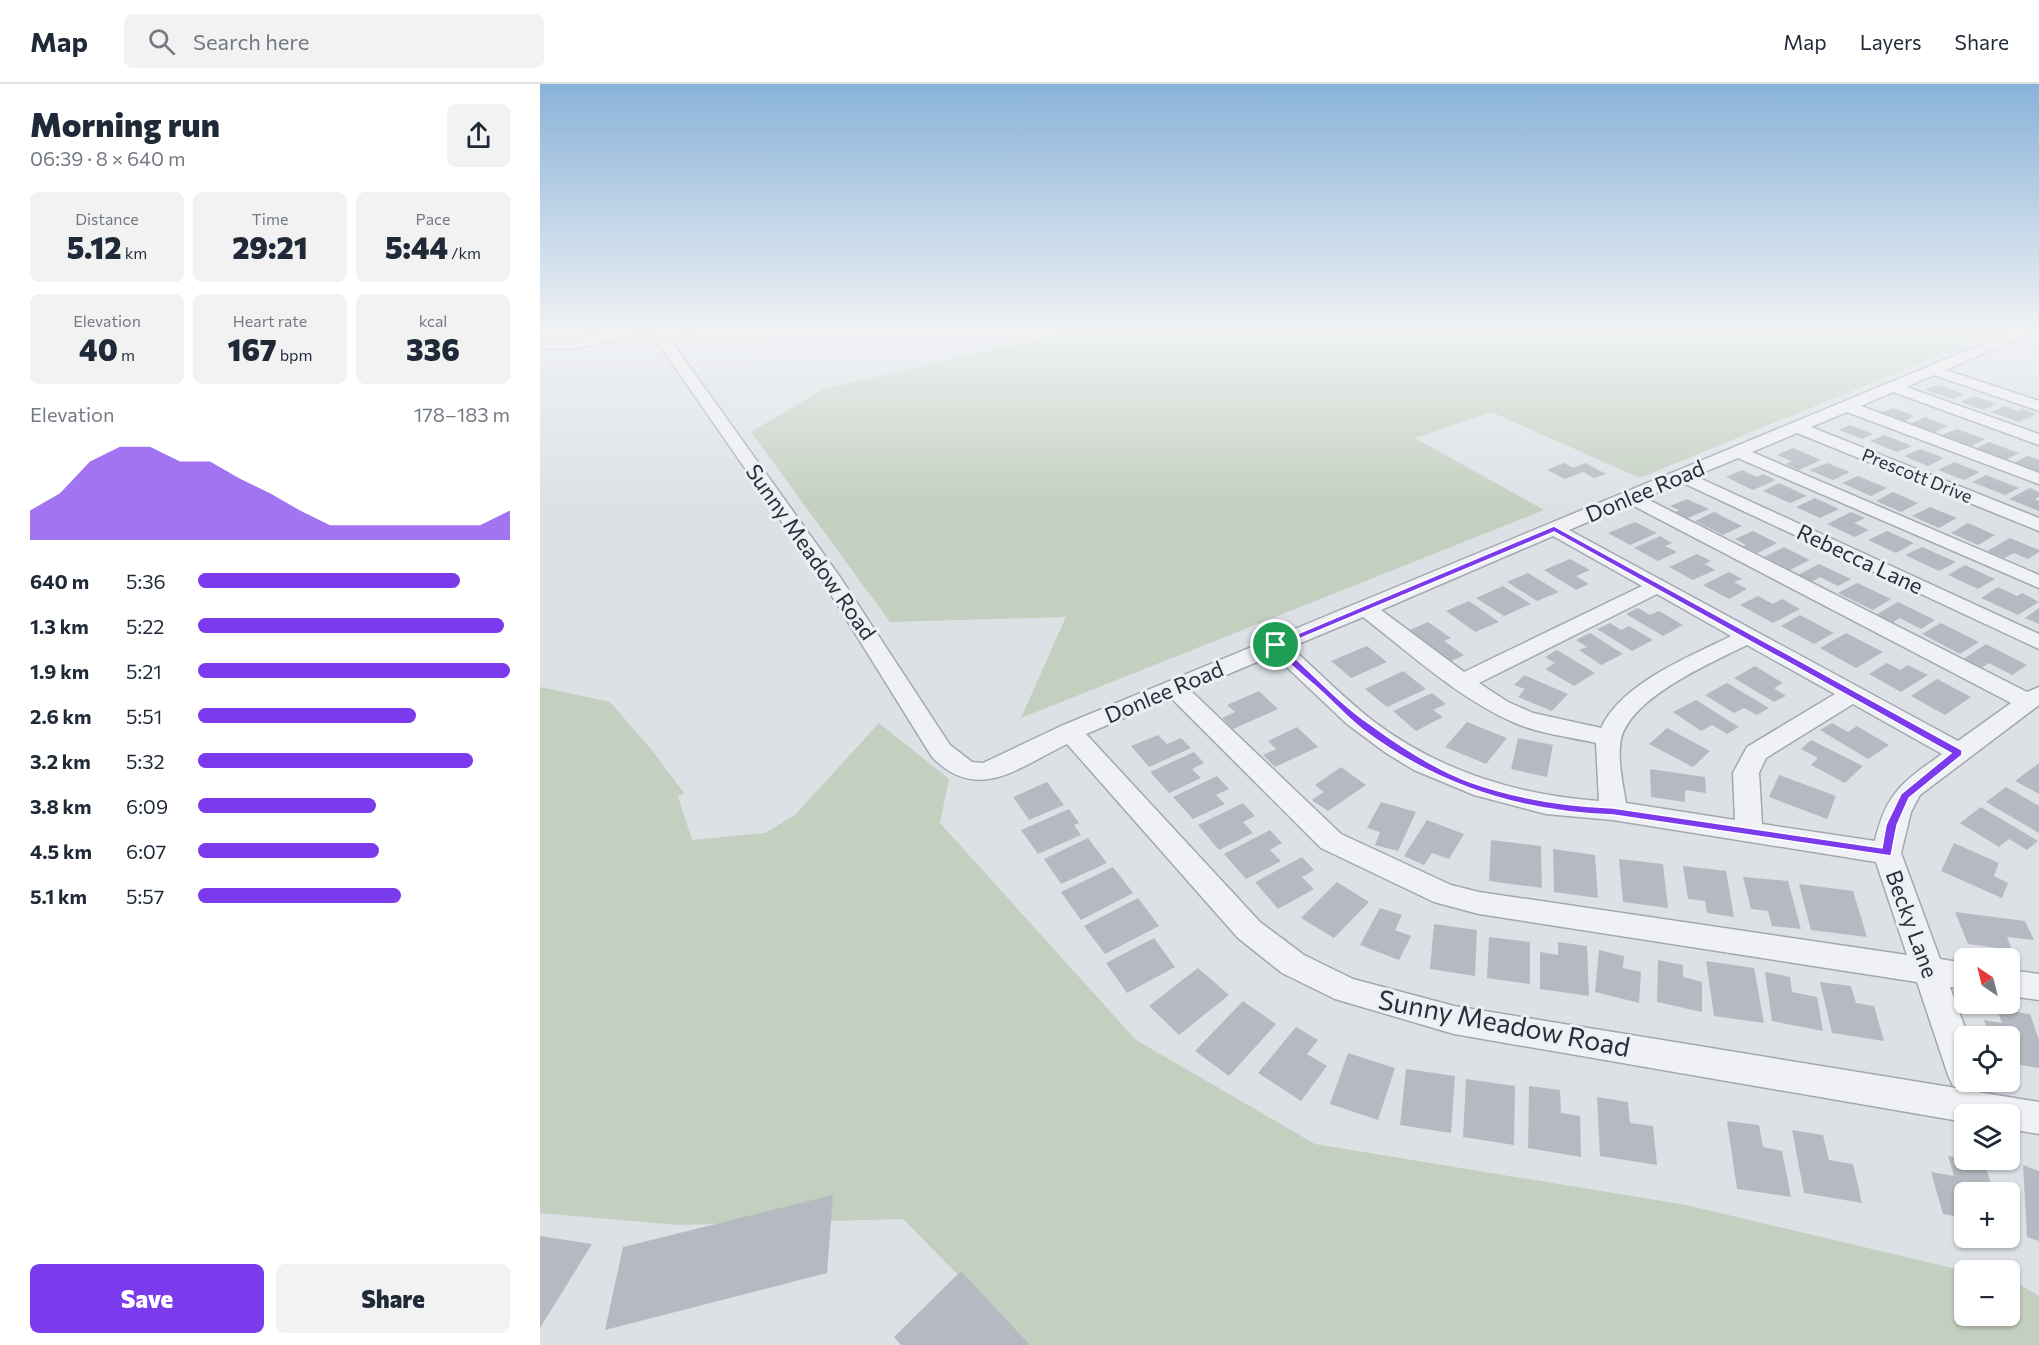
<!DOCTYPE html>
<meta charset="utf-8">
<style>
body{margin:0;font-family:Commissioner,sans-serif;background:#f2f2f3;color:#1f2937;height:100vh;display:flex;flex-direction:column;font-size:22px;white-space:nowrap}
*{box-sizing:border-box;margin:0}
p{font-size:20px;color:#747a83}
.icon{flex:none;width:33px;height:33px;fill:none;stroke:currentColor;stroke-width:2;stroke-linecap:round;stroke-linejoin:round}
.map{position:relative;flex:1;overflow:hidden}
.side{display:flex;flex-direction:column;background:#fff;width:540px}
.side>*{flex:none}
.needle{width:39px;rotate:325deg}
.controls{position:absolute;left:1414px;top:864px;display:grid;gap:12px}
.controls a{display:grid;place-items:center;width:66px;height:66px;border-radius:9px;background:#fff;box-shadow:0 2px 4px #0004;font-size:30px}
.pin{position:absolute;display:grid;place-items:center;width:51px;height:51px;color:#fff;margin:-26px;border:3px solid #fff;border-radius:50%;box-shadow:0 2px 6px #0007}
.round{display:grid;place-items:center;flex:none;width:63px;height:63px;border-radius:9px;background:#f2f2f3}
.overview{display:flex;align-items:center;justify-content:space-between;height:102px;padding:0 30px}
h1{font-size:33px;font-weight:800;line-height:45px}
.figures{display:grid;grid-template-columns:repeat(3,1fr);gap:9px;height:102px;padding:6px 30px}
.figures div{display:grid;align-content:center;border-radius:9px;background:#f2f2f3;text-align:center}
.figures b{font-size:30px;font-weight:800}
.figures small{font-size:16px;font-weight:400}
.figures p{font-size:16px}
.chart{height:168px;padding:12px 30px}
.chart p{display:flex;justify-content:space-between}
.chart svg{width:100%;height:108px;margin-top:6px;fill:#7c3aed;opacity:.7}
.button{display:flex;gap:12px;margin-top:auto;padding:12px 30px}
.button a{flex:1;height:69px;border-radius:9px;background:#7c3aed;color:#fff;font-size:24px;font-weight:800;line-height:69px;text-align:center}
.button a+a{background:#f2f2f3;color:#1f2937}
ul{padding:0 30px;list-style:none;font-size:20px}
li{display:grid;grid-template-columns:96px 72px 1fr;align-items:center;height:45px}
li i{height:15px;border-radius:8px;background:#7c3aed}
header{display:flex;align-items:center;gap:36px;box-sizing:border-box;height:84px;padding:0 30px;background:#fff;border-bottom:2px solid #e0e1e3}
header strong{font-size:28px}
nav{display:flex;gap:33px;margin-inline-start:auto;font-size:21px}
.search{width:420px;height:54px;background:#f2f2f3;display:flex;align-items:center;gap:15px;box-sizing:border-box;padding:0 21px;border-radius:9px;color:#747a83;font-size:22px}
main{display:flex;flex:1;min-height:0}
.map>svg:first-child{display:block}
</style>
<header>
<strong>Map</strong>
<div class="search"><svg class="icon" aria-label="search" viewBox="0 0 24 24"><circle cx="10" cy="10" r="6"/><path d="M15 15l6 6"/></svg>Search here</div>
<nav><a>Map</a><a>Layers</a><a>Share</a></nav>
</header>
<main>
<section class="side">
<div class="overview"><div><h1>Morning run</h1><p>06:39 · 8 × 640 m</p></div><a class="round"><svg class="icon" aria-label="share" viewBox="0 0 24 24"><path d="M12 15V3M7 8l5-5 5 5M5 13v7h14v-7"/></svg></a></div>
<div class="figures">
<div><p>Distance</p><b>5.12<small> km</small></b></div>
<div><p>Time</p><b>29:21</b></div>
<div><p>Pace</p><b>5:44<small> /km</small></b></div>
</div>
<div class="figures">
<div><p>Elevation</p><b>40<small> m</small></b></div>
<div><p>Heart rate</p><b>167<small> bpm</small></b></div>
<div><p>kcal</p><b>336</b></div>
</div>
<div class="chart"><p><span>Elevation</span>178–183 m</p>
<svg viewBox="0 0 160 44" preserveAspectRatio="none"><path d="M0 44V32L10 25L20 12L30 6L40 6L50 12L60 12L70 19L80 25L90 32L100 38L110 38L120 38L130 38L140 38L150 38L160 32V44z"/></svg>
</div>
<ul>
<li><b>640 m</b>5:36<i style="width:84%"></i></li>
<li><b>1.3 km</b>5:22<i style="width:98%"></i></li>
<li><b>1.9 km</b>5:21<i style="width:100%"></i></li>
<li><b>2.6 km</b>5:51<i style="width:70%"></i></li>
<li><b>3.2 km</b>5:32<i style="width:88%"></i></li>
<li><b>3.8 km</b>6:09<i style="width:57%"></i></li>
<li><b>4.5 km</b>6:07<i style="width:58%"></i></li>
<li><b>5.1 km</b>5:57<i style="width:65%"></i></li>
</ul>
<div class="button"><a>Save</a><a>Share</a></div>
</section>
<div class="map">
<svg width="1499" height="1261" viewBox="0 0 1499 1261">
<rect width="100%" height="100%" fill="#dde1e6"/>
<!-- green -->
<path fill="#c3cfbf" d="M534,247H1457L1100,394L951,328L875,354L1004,426L481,634L526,533L350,538L211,348L284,305Z
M0,603L70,618L111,665L144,709L138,712L152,756L225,749L255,731L339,639L409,695L400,739L596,956L775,1060L1146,1121L1425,1187V1232H1470V1197L1477,1199L1499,1212V1261H487L363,1135L138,1141L0,1129Z"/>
<!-- building -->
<path fill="#b5bac2" d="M1398,301L1425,310L1413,315L1385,306Z
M1434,312L1457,320L1443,326L1420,318Z
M1464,322L1479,327L1483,325L1496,330L1479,338L1451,328Z
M1353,324L1375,332L1365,337L1342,328Z
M1385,333L1408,342L1393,349L1370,340Z
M1310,341L1333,350L1322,355L1299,346Z
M1417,345L1445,355L1427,364L1402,351Z
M1344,351L1372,362L1357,368L1330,357Z
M1449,358L1479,369L1465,376L1435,365Z
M1253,364L1281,376L1259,386L1246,380L1252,377L1237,371Z
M1380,365L1404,374L1388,382L1364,372Z
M1487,372L1499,376V390L1472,380Z
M1414,378L1440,388L1424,396L1398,386Z
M1024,379L1033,384L1045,379L1066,390L1054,394L1043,388L1025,395L1007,386Z
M1287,379L1310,388L1293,396L1269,386Z
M1202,386L1217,393L1223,390L1236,396L1213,406L1186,393Z
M1446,391L1479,404L1465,411L1432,398Z
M1318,392L1347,404L1331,412L1302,399Z
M1239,399L1267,412L1250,419L1223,407Z
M1490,404L1499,408V413L1495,415L1499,417V427L1469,415Z
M1353,408L1378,419L1361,428L1336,417Z
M1275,414L1299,425L1280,434L1256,423Z
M1147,415L1169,425L1143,436L1131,430L1139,426L1130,422Z
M1390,423L1417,434L1399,444L1372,432Z
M1174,428L1202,442L1183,451L1155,437Z
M1311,428L1325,434L1314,439L1329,446L1315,453L1287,440Z
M1095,438L1117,449L1090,461L1068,449Z
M1428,439L1455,451L1438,461L1411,449Z
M1213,447L1237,459L1214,471L1199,464L1206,461L1195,455Z
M1347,447L1374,459L1356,469L1328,456Z
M1120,452L1132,459L1125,462L1137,468L1118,477L1094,464Z
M1470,454L1499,466V468L1488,475L1474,469L1464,474L1447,467Z
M1244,463L1270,476L1250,486L1224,473Z
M1382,463L1416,478L1399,487L1365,471Z
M1157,470L1171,477L1165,480L1175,486L1153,496L1129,483Z
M1030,475L1050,486L1036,492L1049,500L1036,506L1004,486Z
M1279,480L1311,495L1298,502L1280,493L1270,499L1256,492Z
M1425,481L1455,495L1438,505L1408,491Z
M1189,488L1202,495L1194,498L1207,505L1189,515L1163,501Z
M988,489L1019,508L997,517L967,498Z
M1317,499L1351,515L1333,526L1298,509Z
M963,502L991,520L964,532L936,514Z
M1458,503L1477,512L1482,509L1499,518L1478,531L1441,514Z
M1218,512L1233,520L1242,515L1260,525L1233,539L1200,521Z
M929,517L959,538L935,548L906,527Z
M1358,518L1395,536L1381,545L1360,534L1350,540L1334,532Z
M1098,524L1110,531L1119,527L1143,541L1123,552L1086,530Z
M1499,524V540L1485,534Z
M1260,531L1294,549L1274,560L1241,542Z
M888,538L911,554L904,557L924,571L908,579L865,548Z
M1070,539L1081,546L1089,542L1113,556L1092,567L1057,545Z
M1401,539L1439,558L1420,570L1382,550Z
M1050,549L1083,570L1061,581L1039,566L1047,563L1036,556Z
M1306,549L1343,568L1316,584L1280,564Z
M1446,560L1487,581L1472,591L1449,579L1440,585L1422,576Z
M827,562L847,578L811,594L791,577Z
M1017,566L1055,589L1034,602L1005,585L1015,579L1005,573Z
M1347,579L1360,586L1368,581L1388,591L1361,608L1329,590Z
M1215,582L1243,599L1234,604L1246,612L1234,618L1194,594Z
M863,587L886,605L847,623L825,605Z
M984,591L1028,610L1012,627L978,613L985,605L974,601Z
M1397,595L1431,613L1405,631L1371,612Z
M1187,599L1229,624L1217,631L1204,624L1194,629L1165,611Z
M719,607L738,625L693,645L682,634L695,628L687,621Z
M892,609L906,620L893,626L903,633L876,647L853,627Z
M1156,616L1199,643L1187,650L1172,641L1161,647L1133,628Z
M927,638L967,654L946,680L905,663Z
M1292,639L1308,648L1317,642L1349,661L1328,675L1280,646Z
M757,643L778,663L735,683L723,671L736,665L728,657Z
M1127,644L1170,667L1153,683L1109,660Z
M618,651L627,660L641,654L651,664L609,683L591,662Z
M978,654L1013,661L1007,693L971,685Z
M1271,656L1323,682L1305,699L1271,681L1278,674L1261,665Z
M654,668L664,679L652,685L661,694L629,709L610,688Z
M1499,679V710L1475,697Z
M801,683L826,701L788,727L772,716L784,708L775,701Z
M1110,685L1165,693L1166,709L1145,706V718L1111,713Z
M1239,691L1296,712L1287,735L1229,713Z
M677,692L689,705L676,711L685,720L653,735L633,713Z
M507,698L524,721L489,736L473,713Z
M1466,703L1499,722V749L1446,718Z
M841,718L876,728L858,767L835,761L840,748L827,744Z
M703,719L715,732L703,738L713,749L679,766L658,741Z
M1441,723L1498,757L1487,766L1469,755L1459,763L1420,739Z
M529,725L539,739L534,741L541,751L498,770L481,746Z
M887,736L924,750L909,775L892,769L884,781L864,772Z
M730,746L742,759L730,766L741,777L706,795L684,770Z
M548,754L567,779L521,800L504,775Z
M951,756L1001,762L1002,804L949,797Z
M1414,759L1459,779L1454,792L1468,799L1462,814L1401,787Z
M1013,765L1055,771L1058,814L1014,808Z
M762,773L774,786L762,793L774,805L738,825L715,798Z
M1079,775L1123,780L1128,824L1083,818Z
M1143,782L1186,787L1194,833L1167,829L1165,817L1148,815Z
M573,783L593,809L541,836L521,808Z
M1203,793L1248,797L1261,845L1232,842L1228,827L1211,825Z
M797,798L829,818L794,854L761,834Z
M1259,800L1313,807L1327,853L1271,846Z
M598,814L619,842L565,870L544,842Z
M840,824L862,831L855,846L871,852L859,876L820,861Z
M1415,828L1485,837L1494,856L1467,853L1472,866L1428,860Z
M894,840L937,846L935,892L890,885Z
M949,853L990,858V900L947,894Z
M614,854L635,883L587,909L566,879Z
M1018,858L1047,862L1049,912L1000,905V868L1018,871Z
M1059,866L1084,872L1083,884L1101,888L1099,919L1055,908Z
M1118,876L1143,881V893L1162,898V928L1117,918Z
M1166,877L1214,884L1224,939L1174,932Z
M658,884L689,911L639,951L609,922Z
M1225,888L1250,893L1252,908L1277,913L1283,947L1232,937Z
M1280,898L1311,902L1316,919L1334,922L1344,957L1292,949Z
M703,917L736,940L689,992L655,967Z
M1457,925L1490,930L1499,956V984L1470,979V952H1449L1444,936L1462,939Z
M756,943L778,956L767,970L787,982L761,1017L718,989Z
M808,969L855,984L838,1036L790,1020Z
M866,985L915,992L911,1049L860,1041Z
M926,995L975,1002L974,1061L923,1053Z
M989,1002L1020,1006L1021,1029L1040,1032L1041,1073L988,1064Z
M1057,1013L1088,1018L1090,1039L1113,1042L1117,1081L1060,1072Z
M1187,1037L1219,1041L1223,1063L1242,1067L1251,1113L1197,1105Z
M1252,1046L1283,1051L1289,1076L1313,1080L1322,1119L1264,1109Z
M1408,1072L1444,1078L1454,1108H1425V1134L1403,1130L1391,1088L1414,1092Z
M1483,1081L1499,1087V1157L1487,1153Z
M293,1111L287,1189L65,1246L83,1163Z
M0,1152L52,1160L0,1244Z
M421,1187L490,1261H361L354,1253Z"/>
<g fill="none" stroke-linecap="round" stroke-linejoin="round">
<defs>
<path id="minor" d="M78,247H104L97,251L32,265L0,264V256H32Z
M110,247H151L149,250L129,254L300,493L410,661L432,678L443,679L521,642L1474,247H1493L1406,286L1499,317V327L1394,291L1366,303L1499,350V361L1353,308L1321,322L1499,389V400L1307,328L1271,343L1499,434V447L1257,349L1212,368L1499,491V504L1198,374L1155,392L1499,550V565L1141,398L1105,414L1487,608L1499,603V621L1380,711L1371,728L1361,769L1400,875L1425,879V905L1410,903L1428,952H1425V998H1439L1437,1002L1426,1006L1499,1018V1050L1470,1045V1030H1425V1038L914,950L795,915L742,889L698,854L527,660C479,683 438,720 392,673L280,493ZM1090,420L1471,619L1418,657L1029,446ZM1013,452L1102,502L924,588L841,526ZM1117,510L1191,552C1149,573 1082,599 1061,644L993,629L968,618L939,599ZM823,533C871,570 919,615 975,639C1000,650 1030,653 1056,659L1059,717C977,711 899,687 833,637C804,614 778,588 751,563ZM1207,561L1295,610L1207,663L1193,689L1195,736L1086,719C1083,700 1077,675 1081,655C1091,613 1171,579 1207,561ZM734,571L807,640L846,669L874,686L934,711L1006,730L1073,736L1336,778L1367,871L939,808L911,801L801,750L650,606ZM631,614L781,764L894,818L939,830L1377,898L1408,991L1413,1002L1422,1005L914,922L813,895L764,871L720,838L546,650ZM1313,620L1402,670C1364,697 1346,708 1335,757L1222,740L1219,689L1226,674Z
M1470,886L1499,890V916L1470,912Z"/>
</defs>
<!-- minor casing -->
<use href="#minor" stroke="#a3a8af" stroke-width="3"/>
<!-- minor -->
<use href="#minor" fill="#eff1f4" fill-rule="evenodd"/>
</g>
<!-- sky -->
<linearGradient id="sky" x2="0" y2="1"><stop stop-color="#89b2d9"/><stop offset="0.58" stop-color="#f0f2f4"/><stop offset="1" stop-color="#f0f2f4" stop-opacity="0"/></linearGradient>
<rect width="1499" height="424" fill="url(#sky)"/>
<!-- route -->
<path fill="#7c3aed" stroke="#fff" stroke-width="1.5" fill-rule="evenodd" d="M1014,442L1422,666V671L1369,714L1357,741L1351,772L1073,731C980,728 897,702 822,645C808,634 795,620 782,608C765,593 746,578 731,561ZM1014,448L1411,669L1361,710L1346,741L1342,764L1073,724C1026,722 975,714 930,698C895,685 861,663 831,641C799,619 771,588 742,562Z"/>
<g text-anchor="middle" stroke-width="6" stroke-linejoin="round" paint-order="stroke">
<!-- far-street labels -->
<g font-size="18" fill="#282f3b" stroke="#eceff4">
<text transform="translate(1377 392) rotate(22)" y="6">Prescott Drive</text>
</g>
<!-- street labels -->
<g font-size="22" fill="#282f3b" stroke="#eceff4">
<text transform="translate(1105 407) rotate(-23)" y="8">Donlee Road</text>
<text transform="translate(271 468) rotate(55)" y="8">Sunny Meadow Road</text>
<text transform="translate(1320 475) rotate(25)" y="8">Rebecca Lane</text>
<text transform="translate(624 608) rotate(-23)" y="8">Donlee Road</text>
<text transform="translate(1372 840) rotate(70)" y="8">Becky Lane</text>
</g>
<!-- near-street labels -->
<g font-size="27" fill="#282f3b" stroke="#eceff4">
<text transform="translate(964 940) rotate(11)" y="9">Sunny Meadow Road</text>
</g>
</g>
</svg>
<div class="controls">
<a><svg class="needle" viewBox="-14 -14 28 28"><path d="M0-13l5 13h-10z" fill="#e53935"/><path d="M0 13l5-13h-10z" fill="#747a83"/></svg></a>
<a><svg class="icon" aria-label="locate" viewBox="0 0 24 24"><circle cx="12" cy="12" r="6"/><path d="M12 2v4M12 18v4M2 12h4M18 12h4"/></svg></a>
<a><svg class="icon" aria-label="layers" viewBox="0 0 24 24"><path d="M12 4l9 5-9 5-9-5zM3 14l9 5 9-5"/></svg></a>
<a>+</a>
<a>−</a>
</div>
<div class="pin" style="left:736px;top:561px;background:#1e9e55"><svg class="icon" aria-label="arrive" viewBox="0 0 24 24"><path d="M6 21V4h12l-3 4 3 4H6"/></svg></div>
</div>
</main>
